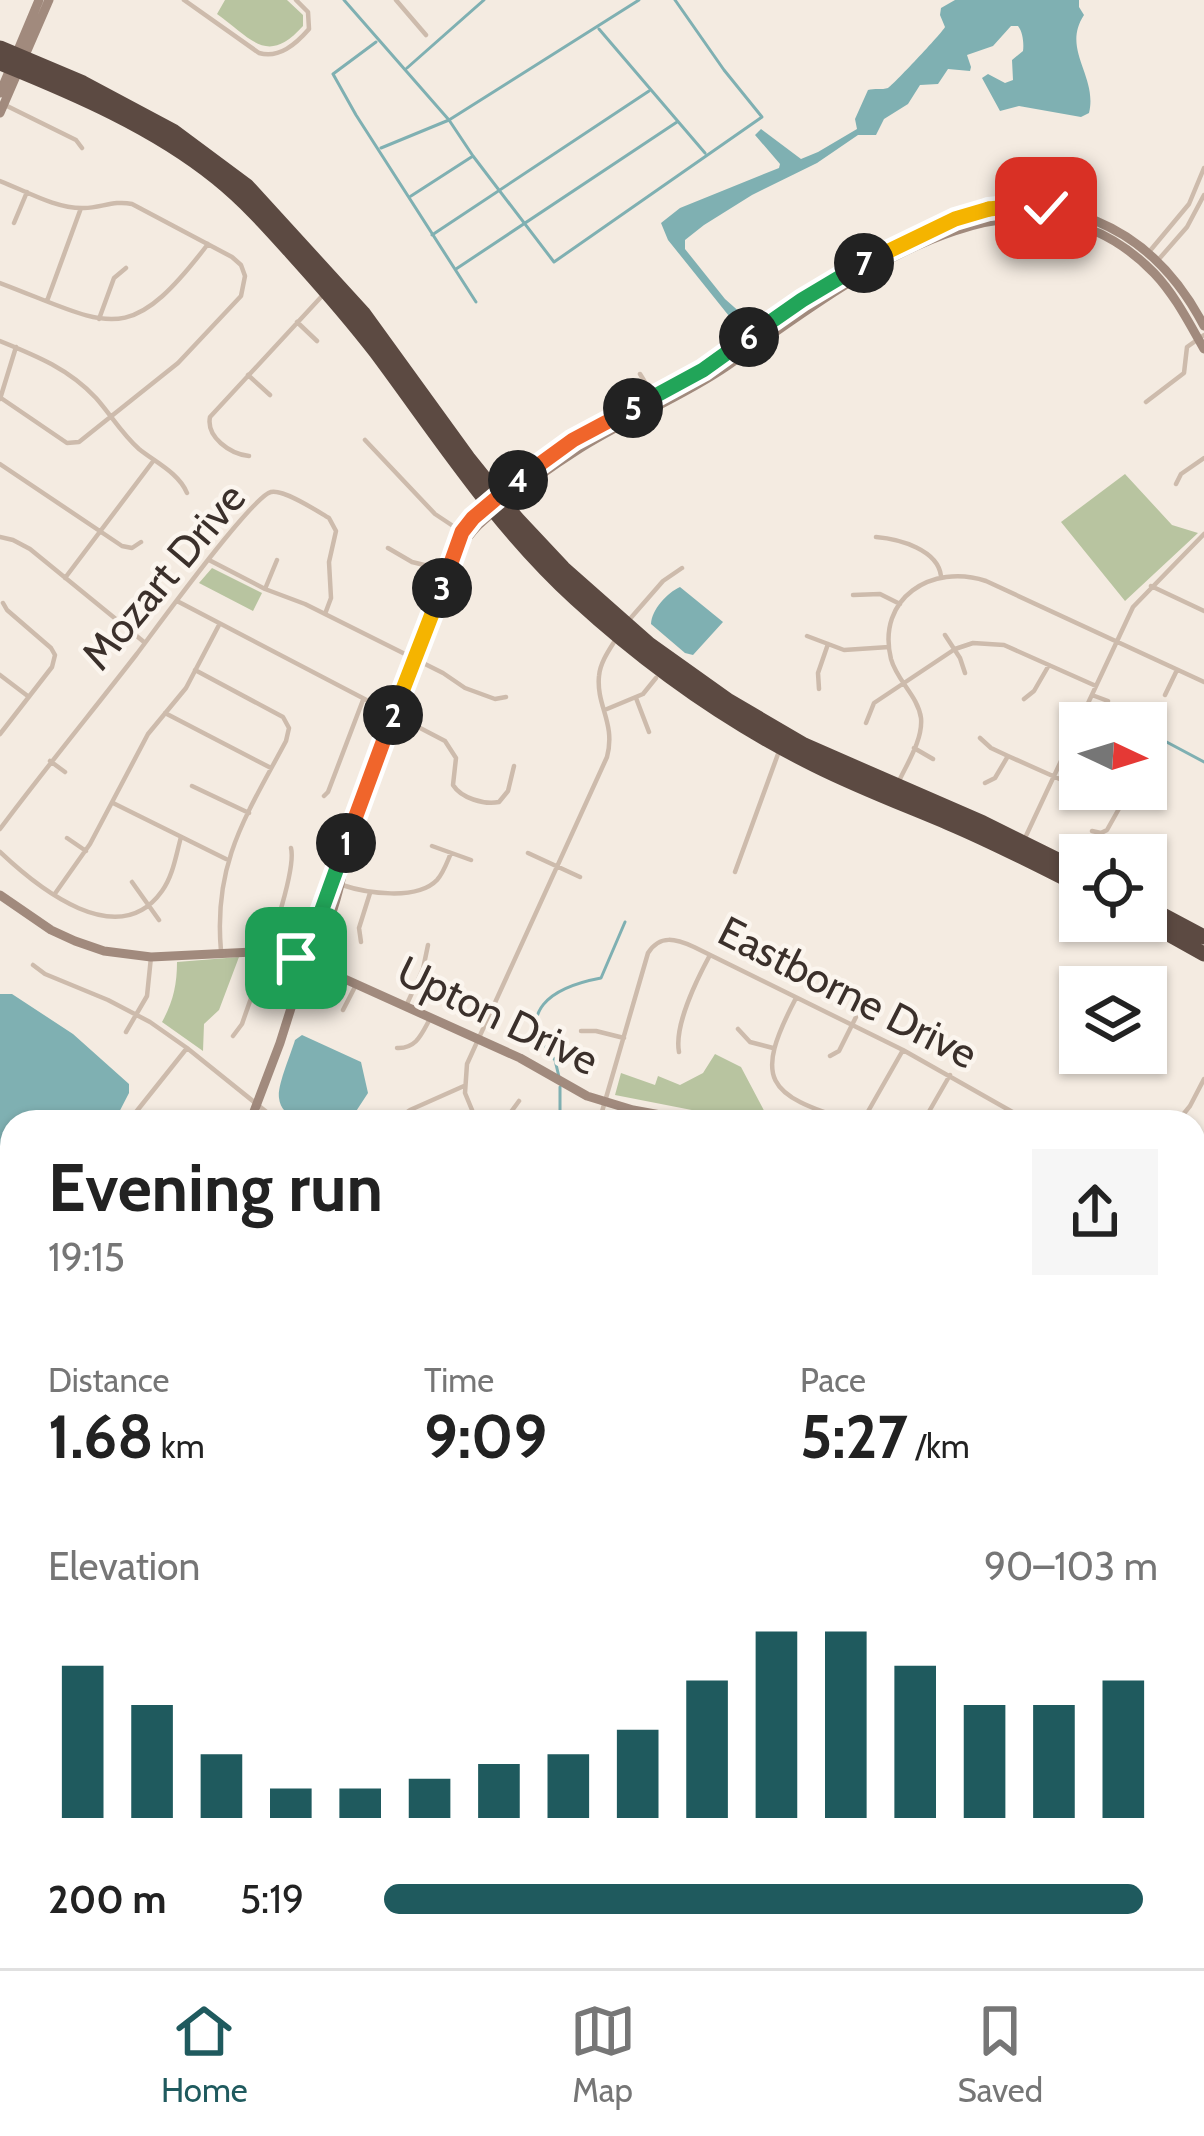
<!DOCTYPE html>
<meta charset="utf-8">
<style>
body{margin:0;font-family:Cabin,sans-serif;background:#f6f6f6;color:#222;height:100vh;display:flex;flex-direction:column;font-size:45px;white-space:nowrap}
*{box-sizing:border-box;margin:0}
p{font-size:39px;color:#767676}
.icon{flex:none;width:66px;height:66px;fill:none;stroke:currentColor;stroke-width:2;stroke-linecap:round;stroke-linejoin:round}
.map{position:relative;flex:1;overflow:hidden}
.drawer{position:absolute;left:0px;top:1110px;width:1206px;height:858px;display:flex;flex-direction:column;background:#fff;border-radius:36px 36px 0 0;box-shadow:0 3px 9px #0004}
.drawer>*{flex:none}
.needle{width:78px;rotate:94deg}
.buttons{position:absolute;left:1059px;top:702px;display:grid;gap:24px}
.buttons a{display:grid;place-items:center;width:108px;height:108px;border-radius:0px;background:#fff;box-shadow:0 3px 9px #0004;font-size:60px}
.pin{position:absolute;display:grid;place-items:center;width:102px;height:102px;color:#fff;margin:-51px;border-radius:24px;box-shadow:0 6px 18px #0006}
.km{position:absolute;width:60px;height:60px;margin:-30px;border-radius:50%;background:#222;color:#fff;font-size:33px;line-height:60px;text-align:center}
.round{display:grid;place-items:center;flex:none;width:126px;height:126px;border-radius:0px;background:#f6f6f6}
.headline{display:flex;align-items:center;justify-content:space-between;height:204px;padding:0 48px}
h1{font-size:66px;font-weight:700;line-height:90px}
.metrics{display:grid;grid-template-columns:repeat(3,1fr);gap:18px;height:204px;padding:12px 48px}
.metrics div{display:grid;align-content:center}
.metrics b{font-size:60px;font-weight:700}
.metrics small{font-size:33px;font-weight:400}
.metrics p{font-size:33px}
.chart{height:336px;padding:24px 48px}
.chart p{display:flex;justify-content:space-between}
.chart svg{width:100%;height:216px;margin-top:12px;stroke:#1f5a5e;stroke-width:6}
ul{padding:0 48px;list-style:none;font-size:39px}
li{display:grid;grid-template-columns:192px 144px 1fr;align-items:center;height:90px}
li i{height:30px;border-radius:15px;background:#1f5a5e}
.tab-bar{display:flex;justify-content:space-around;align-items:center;height:168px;border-top:3px solid #e0e0e0;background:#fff;font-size:33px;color:#767676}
.tab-bar a{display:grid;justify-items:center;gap:6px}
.tab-bar .active{color:#1f5a5e}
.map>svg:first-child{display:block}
</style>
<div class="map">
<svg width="1204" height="1968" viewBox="0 0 1204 1968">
<rect width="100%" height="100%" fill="#f4ebe1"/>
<!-- green -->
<path fill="#b8c4a0" d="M225,0H287L303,15V26C267,66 252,39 217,14Z
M1125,474L1172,525L1198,533L1125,601L1061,522Z
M212,568L262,593L253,611L199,583Z
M239,957L219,1010L204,1024L203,1051L162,1022C173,1002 177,985 177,962Z
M715,1054L741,1067L770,1122H753L615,1095L621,1073L655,1085L658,1076L680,1085L703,1073Z
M0,1921L12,1922V1956H50L52,1968H0Z"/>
<!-- water -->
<path fill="#7fb0b2" d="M955,0H1079V7L1084,15C1061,50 1098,76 1089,113L1081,117L1019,106L1000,111L982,78L988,74L1005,83L1013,80L1012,60L1023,51C1024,44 1023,32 1018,26H1011L993,46L967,55L971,67L970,71L948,69L938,84L920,85L908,104L884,119L876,135H858L817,163L752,195L704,225L685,240V249L725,299L743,315L739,322L733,321L668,240L661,223L680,208L779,168L780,164L755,135L761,129L801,159L818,152L857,129L855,119L868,90C874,88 882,90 888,88C892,86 942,33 945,27L940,15L941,8Z
M680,587L723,622L693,655L685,653L651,624C652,609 667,593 680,587Z
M0,994H12L73,1034L129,1084V1093L114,1122H12V1167L0,1170Z
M302,1035L361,1062L368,1093L349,1122C329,1122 282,1127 279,1098C277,1086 291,1054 295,1040Z
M0,1519L12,1530V1607L0,1617Z"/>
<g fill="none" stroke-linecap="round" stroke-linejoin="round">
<!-- stream -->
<path stroke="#7fb0b2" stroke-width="3" d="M344,0L449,120L473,156L554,262L762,117L724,70L675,0
M599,29L705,153
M376,42L333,74L356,115L476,302
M407,68L484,0
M381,148L449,120L639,0
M411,196L473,156
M432,235L649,91
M456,269L677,122
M1100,706L1131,723
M1146,731L1204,762
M559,1077L555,1060C511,1012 553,987 601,978L625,922
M560,1087V1122
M1194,1666L1197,1667
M0,1750L9,1752
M0,1788L1,1789"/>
<!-- street -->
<path stroke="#cdbbac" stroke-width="4.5" d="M184,0L259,53C279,59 296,44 309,29L308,12L296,0
M396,0L426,35
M5,105L76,140L82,148
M0,181C26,191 56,209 84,208C101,208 114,200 132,204L232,257L241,265L245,276L241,296L178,363L79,442L67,443L1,398
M14,223L27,192
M1149,252L1189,204L1204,168
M1159,259L1187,227L1204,195
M0,283C111,325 127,350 208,244
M47,301L81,208
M99,319L114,278L126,268
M297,322L317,341
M0,341C37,356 69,369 96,398C111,415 122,434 139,449C155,462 179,473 187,493
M640,374L653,395
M248,375L270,395
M0,399L16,347
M1146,402L1184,373L1187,347L1204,335
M365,440L435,514L462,532
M249,456C230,454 206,437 210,417L322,296
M0,464L122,546L132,548L141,542
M1176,484L1181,474L1204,458
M0,537L13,540L30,549L144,642
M876,537C900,539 938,550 941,576
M388,548L412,562L449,571
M209,560L265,589L305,604L443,673L465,688L495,699L506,697
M65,578L154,460
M1151,586L1204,611
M265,589L277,560
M853,595L880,594L900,604
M177,601L445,741L456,758L453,785C461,798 484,805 499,802L508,791L514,766
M629,620L663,581L682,568
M945,635L960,658L965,673
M807,636L844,650L889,647
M195,670L283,717L289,728L286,741C246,816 213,863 221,951
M0,675L29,697
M819,689L818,673L828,644
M1092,695L1108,701
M1165,695L1177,670
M636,698L649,732
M1024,699L1034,691L1049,665
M607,709L643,694L656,678
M165,713L271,768
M866,723L874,703L955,649L973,643L1004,645L1096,686
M0,734L52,667L55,655L51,648L7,610L3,603
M980,738L991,748L1008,756L1120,806
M914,748L933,759
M50,761L65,772
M899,781C908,762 923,739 921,718C918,696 897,681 891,659C876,598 932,563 986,581L1204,682
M985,783L995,778L1008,756
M192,786L249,813
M324,796L328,792L363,700
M113,803L226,859
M0,829C44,770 91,713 136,655C155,630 251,497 271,492C284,489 317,511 329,518L336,531L329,562L331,598L325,614
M1092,831L1101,833L1107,830L1130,789
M67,838L86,851
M1025,838L1133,607L1204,534
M432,846L471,860
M0,852C38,888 118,953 162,891C173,876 176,855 181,837
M528,853L580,877
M735,872L778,754
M132,882L159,920
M342,885C366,893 417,901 437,880C444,872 447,862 451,853
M54,895L90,844L148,734L186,688L219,625
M361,942L359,928L370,893
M33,965L45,974L108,1000L150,1022L187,1048L279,1122
M796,998C753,1080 766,1095 851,1121L860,1120L866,1115L903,1050
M406,1006L423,969L428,945
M343,1010L357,983
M738,1029L750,1042L773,1048
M581,1031H596L624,1038
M126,1032L147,996L151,957
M233,1036L242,1024C253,991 298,875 291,848
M397,1048C417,1049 422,1033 431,1017
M679,1052C674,1026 697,979 710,955
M830,1056L839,1051L862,1005
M128,1122L187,1048
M203,1122L211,1116
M393,1122L410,1110L464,1086
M477,1122L465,1093L467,1064L607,757C616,723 596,706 599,676C600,663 609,650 616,639
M486,1122L508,1116L519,1101
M599,1122L648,953C660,934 676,939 694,947L903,1050L1030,1122
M923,1122L950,1075
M1177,1122L1190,1106L1204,1079
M1194,1189L1204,1199
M0,1194L12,1192
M1194,1272L1203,1293L1194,1314
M0,1474L12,1483
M0,1653L12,1649
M1194,1901L1204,1904
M1194,1911L1204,1913
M360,1956L370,1968
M591,1956L597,1968
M701,1956L716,1959L735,1956
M800,1956L804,1968
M858,1956L863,1968
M966,1956L999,1968
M1093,1961L1123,1963L1133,1960
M260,1968L266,1956
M396,1968L407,1956
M903,1968L937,1956
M1092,1968L1093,1956"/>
<!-- secondary -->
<path stroke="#a18a7d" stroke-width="9" d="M0,93L39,0
M0,113L49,0
M457,548C467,541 472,530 482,522C511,496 543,472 576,451C625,419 679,399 727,366C844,285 1022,137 1154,273C1175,295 1189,323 1204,349
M0,895L51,930L75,941L104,951L151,957L253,952L307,962L520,1058L587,1096L633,1110L699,1122
M307,962C327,941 344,879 345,850
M250,1122L280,1043L338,859L449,571C453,560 455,547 459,537C464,523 479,513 490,504C520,479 550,453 584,433C621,412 660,396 697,374C810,305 953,163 1096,221C1145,241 1180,280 1204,326
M0,1274L12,1278
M1194,1359L1204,1360
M1194,1774L1204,1691
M1194,1847L1204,1767
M450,1956L455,1968
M1171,1968L1172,1956
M1179,1968L1181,1956"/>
<!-- highway -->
<path stroke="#5c4a42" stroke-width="15" d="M0,48L83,83L173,131L247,186L363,313L468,458L517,519L563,568L649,644L729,701L804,745L983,823L1080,871
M0,63C74,93 154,127 217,178C248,203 273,232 300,262C326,291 352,321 376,352C440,438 497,527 576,599C648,665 728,722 815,765C859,787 904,804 949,823C994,842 1037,864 1080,886
M1146,906L1204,937
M1145,921L1204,954"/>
</g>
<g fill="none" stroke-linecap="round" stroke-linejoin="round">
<defs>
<path id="split-1" d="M296,958L307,962L308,948L346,843"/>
<path id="split-2" d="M346,843L393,715"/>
<path id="split-3" d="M393,715L442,588"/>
<path id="split-4" d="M442,588L462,532L473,518L518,480"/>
<path id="split-5" d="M518,480L573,440L633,408"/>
<path id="split-6" d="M633,408L703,370L749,337"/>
<path id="split-7" d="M749,337L802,300L864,263"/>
<path id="split-8" d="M864,263L955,219L989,209"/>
<path id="split-9" d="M989,209L1017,206L1046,208"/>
</defs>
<!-- split-1 casing -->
<use href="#split-1" stroke="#fff" stroke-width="24"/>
<!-- split-2 casing -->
<use href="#split-2" stroke="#fff" stroke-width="24"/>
<!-- split-3 casing -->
<use href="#split-3" stroke="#fff" stroke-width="24"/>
<!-- split-4 casing -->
<use href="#split-4" stroke="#fff" stroke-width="24"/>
<!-- split-5 casing -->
<use href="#split-5" stroke="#fff" stroke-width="24"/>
<!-- split-6 casing -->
<use href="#split-6" stroke="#fff" stroke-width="24"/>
<!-- split-7 casing -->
<use href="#split-7" stroke="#fff" stroke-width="24"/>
<!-- split-8 casing -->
<use href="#split-8" stroke="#fff" stroke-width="24"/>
<!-- split-9 casing -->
<use href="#split-9" stroke="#fff" stroke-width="24"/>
<!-- split-1 -->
<use href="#split-1" stroke="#22a559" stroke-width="15"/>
<!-- split-2 -->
<use href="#split-2" stroke="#f0652b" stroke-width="15"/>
<!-- split-3 -->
<use href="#split-3" stroke="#f5b400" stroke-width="15"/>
<!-- split-4 -->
<use href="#split-4" stroke="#f0652b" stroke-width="15"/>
<!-- split-5 -->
<use href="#split-5" stroke="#f0652b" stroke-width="15"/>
<!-- split-6 -->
<use href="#split-6" stroke="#22a559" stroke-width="15"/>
<!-- split-7 -->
<use href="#split-7" stroke="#22a559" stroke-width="15"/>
<!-- split-8 -->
<use href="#split-8" stroke="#f5b400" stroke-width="15"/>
<!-- split-9 -->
<use href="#split-9" stroke="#f5b400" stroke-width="15"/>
</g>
<g text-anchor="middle" stroke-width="9" stroke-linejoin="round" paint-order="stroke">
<!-- street labels -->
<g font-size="42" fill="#3b302b" stroke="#fbf5ee">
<text transform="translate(163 576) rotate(-50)" y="15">Mozart Drive</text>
<text transform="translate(848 992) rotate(27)" y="15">Eastborne Drive</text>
<text transform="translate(498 1015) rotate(26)" y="15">Upton Drive</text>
</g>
</g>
</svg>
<div class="buttons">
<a><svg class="needle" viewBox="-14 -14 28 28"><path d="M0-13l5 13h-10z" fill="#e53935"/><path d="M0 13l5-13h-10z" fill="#767676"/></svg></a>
<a><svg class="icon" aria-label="locate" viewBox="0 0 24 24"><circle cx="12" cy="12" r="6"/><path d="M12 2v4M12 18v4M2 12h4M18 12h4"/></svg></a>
<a><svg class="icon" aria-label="layers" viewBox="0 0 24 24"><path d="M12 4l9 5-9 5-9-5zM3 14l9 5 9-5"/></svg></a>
</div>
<div class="pin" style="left:296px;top:958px;background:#1e9e55"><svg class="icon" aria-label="arrive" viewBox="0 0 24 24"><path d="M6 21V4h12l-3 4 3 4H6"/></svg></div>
<div class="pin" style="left:1046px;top:208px;background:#d93025"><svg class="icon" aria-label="check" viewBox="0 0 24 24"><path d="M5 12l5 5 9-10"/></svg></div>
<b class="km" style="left:346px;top:843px">1</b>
<b class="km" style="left:393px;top:715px">2</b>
<b class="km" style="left:442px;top:588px">3</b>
<b class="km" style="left:518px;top:480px">4</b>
<b class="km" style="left:633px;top:408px">5</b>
<b class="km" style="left:749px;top:337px">6</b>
<b class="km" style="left:864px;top:263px">7</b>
<section class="drawer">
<div class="headline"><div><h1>Evening run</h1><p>19:15</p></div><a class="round"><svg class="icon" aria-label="share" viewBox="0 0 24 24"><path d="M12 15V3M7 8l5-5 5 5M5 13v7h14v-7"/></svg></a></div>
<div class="metrics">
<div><p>Distance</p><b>1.68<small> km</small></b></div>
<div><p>Time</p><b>9:09</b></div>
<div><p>Pace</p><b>5:27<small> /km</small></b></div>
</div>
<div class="chart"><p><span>Elevation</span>90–103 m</p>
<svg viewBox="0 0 160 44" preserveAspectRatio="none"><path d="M5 44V13M15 44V21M25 44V31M35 44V38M45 44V38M55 44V36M65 44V33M75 44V31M85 44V26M95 44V16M105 44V6M115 44V6M125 44V13M135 44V21M145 44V21M155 44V16"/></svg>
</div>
<ul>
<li><b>200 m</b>5:19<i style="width:98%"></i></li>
</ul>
</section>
</div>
<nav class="tab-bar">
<a class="active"><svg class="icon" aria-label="home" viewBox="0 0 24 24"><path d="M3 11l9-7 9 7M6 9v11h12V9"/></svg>Home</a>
<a><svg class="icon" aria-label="map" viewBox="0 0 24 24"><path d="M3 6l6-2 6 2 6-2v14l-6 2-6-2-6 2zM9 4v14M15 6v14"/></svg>Map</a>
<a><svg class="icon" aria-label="saved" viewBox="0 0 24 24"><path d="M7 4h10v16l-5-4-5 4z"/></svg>Saved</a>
</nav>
